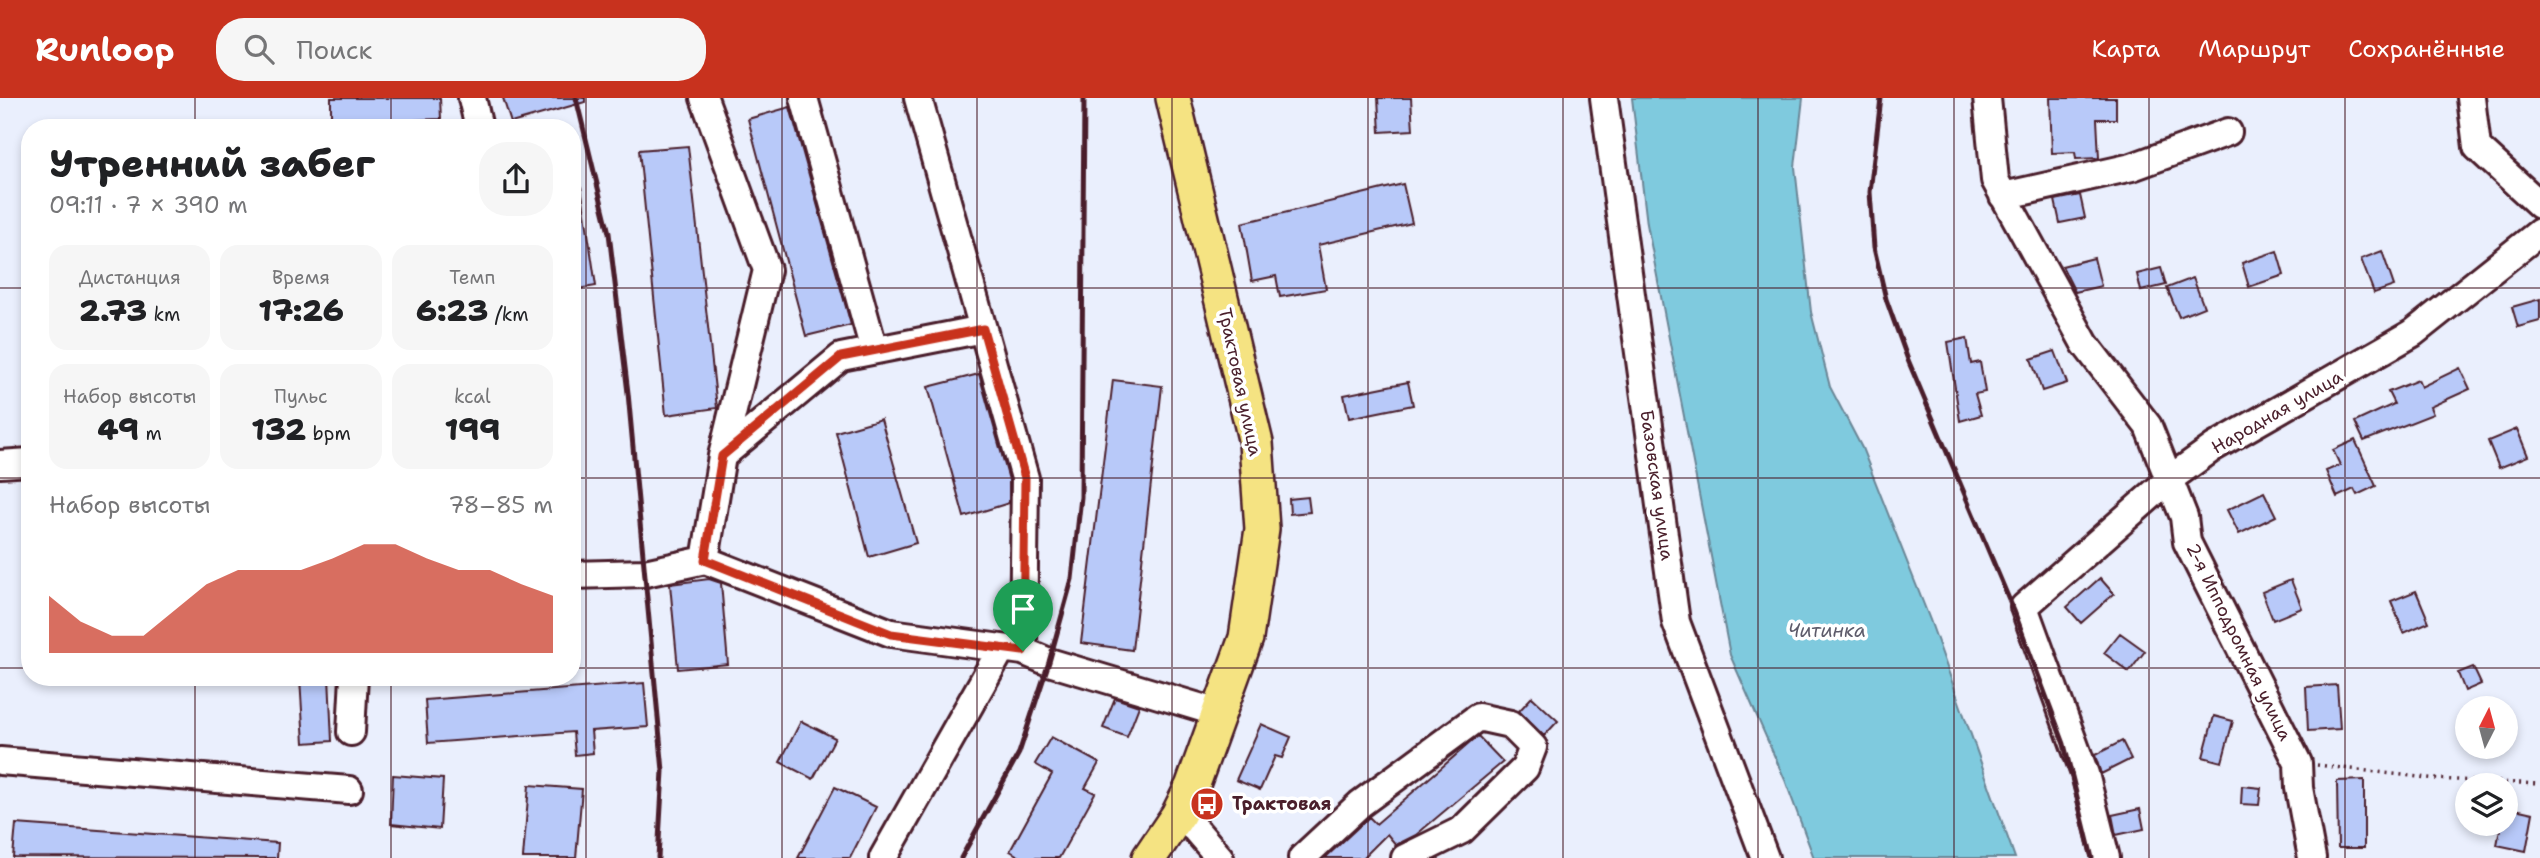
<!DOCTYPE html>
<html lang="ru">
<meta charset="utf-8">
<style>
body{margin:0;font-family:"Shantell Sans",sans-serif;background:#f6f6f6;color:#202124;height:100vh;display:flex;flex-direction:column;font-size:26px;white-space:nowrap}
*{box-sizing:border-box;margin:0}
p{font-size:23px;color:#757577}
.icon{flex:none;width:38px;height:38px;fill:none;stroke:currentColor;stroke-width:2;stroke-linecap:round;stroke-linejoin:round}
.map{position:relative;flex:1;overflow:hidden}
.drawer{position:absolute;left:21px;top:21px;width:560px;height:567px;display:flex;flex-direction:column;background:#fff;border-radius:28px;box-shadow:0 4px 10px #0003}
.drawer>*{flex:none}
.needle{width:46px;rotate:6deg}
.buttons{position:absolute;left:2455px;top:598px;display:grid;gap:14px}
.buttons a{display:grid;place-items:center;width:63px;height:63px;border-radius:50%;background:#fff;box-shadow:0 4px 10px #0003;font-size:35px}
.pin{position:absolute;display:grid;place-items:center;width:60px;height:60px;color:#fff;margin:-72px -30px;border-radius:50% 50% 50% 0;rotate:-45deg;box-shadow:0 0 7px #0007}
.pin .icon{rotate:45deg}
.round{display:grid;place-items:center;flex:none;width:74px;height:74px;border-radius:28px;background:#f6f6f6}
.head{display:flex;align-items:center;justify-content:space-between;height:119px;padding:0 28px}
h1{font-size:38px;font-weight:800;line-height:52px}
.stats{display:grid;grid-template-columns:repeat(3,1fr);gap:10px;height:119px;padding:7px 28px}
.stats div{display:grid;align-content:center;border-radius:18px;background:#f6f6f6;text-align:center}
.stats b{font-size:30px;font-weight:800}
.stats small{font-size:19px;font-weight:400}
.stats p{font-size:19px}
.chart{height:196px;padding:14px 28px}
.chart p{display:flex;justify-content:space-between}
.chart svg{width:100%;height:126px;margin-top:7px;fill:#c8321e;opacity:.7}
header{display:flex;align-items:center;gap:42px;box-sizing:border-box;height:98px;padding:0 35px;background:#c8321e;color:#fff}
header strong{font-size:33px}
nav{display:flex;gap:38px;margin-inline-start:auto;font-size:24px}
.search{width:490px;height:63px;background:#f6f6f6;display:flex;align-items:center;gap:18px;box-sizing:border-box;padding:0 24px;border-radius:28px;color:#757577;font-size:26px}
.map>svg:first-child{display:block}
</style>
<header>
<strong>Runloop</strong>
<div class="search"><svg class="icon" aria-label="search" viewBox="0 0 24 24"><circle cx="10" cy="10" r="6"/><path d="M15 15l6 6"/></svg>Поиск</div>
<nav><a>Карта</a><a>Маршрут</a><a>Сохранённые</a></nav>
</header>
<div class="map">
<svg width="2540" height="760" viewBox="0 0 2540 760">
<rect width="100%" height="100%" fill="#eaeffd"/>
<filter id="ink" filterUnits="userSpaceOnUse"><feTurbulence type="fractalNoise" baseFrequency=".0143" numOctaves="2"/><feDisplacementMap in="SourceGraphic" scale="14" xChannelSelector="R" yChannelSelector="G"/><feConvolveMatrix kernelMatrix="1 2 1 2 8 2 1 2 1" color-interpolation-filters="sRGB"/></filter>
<g filter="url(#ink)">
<!-- water -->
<path fill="#7fcade" stroke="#6a8696" stroke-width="2" d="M1632,0H1803L1795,69L1811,214L1830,289L1862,350L1930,522L2015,760H1814L1785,682L1730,557L1647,126Z"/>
<!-- building -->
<path fill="#b8c9f9" stroke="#4a1f2b" stroke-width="2" d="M331,0H440L441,21L331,25Z
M503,0H585V4L511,25Z
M1378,0H1411L1413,32L1380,34Z
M2050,0H2116V21H2097L2099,60L2076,61L2075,54L2052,55Z
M790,9L851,227L806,238L748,21Z
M688,48L717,310L666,317L639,52Z
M1403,86L1412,125L1318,147L1326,191L1280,199L1276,178L1252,183L1242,125Z
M581,89L596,188L572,192V90Z
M2080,97L2085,120L2060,125L2055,102Z
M2277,153L2284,177L2249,189L2242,165Z
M2382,153L2394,188L2374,195L2361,161Z
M2094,160L2101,188L2075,194L2062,168Z
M2161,170L2166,187L2141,193L2137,176Z
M2193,180L2204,209L2179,219L2167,190Z
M2540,201V223L2518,229L2512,209Z
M1967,240L1971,266L1980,264L1985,294L1975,296L1981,317L1960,323L1948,244Z
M2055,253L2067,285L2042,293L2031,261Z
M2460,270L2470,291L2430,309L2433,316L2364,343L2355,324L2394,306L2388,294L2418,282L2421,289Z
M979,276L1009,382V405L964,419L928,289Z
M1113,282L1162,288L1132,552L1081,545Z
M1408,284L1413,307L1349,320L1344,297Z
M881,321L916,445L869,459L836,334Z
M2517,331L2528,358L2499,370L2488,343Z
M2355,342L2376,388L2357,397L2354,391L2337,399L2326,373L2340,367L2333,352Z
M2264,394L2276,418L2239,436L2227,412Z
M1308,399L1310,414L1290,416L1289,401Z
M2100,480L2114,496L2081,525L2067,509Z
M709,481L721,485L728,566L678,571L670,486Z
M2291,482L2302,510L2273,522L2262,494Z
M2416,493L2429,524L2404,535L2391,503Z
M2120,535L2145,553L2129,574L2104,555Z
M2473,569L2481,586L2465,593L2458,575Z
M329,579L332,643L304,645L300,580Z
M644,585L648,629L591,633L593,655L575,657L573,634L428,645L425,602Z
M2337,587L2340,631L2308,633L2306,589Z
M1532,599L1558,623L1544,638L1519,613Z
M1115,600L1139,608L1127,639L1103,630Z
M2214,618L2233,623L2222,664L2203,659Z
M801,623L835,640L813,681L780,664Z
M1261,626L1291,639L1282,660L1275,658L1260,692L1236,682Z
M1478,638L1503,664L1416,737L1396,747L1387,736L1363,760H1325L1369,719L1376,726Z
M1051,639L1099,665L1085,690L1095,695L1059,760H1022L1010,753L1052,676L1035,666Z
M2122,643L2131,661L2101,676L2095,657Z
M393,677L443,681L440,731L391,726Z
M2364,682V750H2338L2337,683Z
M529,687L582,691L576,760H523Z
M2242,688L2261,690L2259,707L2241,706Z
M835,689L876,709L850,760H798Z
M2506,709L2533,715L2526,753L2497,747L2501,726H2506Z
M2140,711L2144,731L2116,737L2112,717Z
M16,726L278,745L277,760L13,759Z"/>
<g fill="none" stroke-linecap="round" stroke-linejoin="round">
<defs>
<path id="minor" d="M472,0L479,30
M704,0L767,172L722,358L705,462L891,535L1023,553
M804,0L874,252
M918,0L1025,380L1023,553L1049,564L1219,615
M1604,0L1676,524L1765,760
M1987,0L1995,82L2085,246L2148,328L2184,419L2187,444L2298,665L2299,690L2312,760
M2471,0L2477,49L2540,107
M2003,98L2132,69L2228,34
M722,358L841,259L983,231
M0,366L30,364
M572,477L645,475L705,462
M351,634L354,579
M0,663L349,692
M1178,717L1195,731L1220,760
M883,760L1002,550
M1302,760L1360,706L1478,619L1510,626L1533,649L1525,670L1462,732L1405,760
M2106,760L2085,676L2024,509L2171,380L2214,349L2413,235L2540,134"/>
<path id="major" d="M1149,760L1178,717L1192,689L1246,540L1262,431L1256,345L1173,0"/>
</defs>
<!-- minor casing -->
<use href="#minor" stroke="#4a1f2b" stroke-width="32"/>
<!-- major casing -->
<use href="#major" stroke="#4a1f2b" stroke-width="38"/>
<!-- path -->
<path stroke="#4a1f2b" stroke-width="3.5" stroke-dasharray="2 5" stroke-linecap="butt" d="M2317,667L2436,681L2540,686"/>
<!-- minor -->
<use href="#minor" stroke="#fff" stroke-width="26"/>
<!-- major -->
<use href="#major" stroke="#f5e382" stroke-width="33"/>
<!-- rail -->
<path stroke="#4a1f2b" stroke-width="5" d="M576,0L609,135L628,295L663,673L658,760
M1881,0L1870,94L1874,150L1886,201L1908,262L2014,513L2064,646L2092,760
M961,760L1019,655L1049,564L1072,481L1081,399L1084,0"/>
</g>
</g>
<g fill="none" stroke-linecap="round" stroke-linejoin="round" filter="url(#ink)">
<defs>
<path id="route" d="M983,231L1025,380L1023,553L891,536L705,462L722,358L841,259Z"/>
</defs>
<!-- route casing -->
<use href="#route" stroke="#fff" stroke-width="14"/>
<!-- route -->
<use href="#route" stroke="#c8321e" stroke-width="9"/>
</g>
<!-- grid -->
<path fill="none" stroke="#4a1f2b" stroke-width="2" stroke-opacity="0.55" d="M195,0V30M391,0V30M586,0V760M782,0V760M977,0V760M1172,0V760M1368,0V760M1563,0V760M1758,0V760M1954,0V760M2149,0V760M2345,0V760M0,190H30M572,190H2540M0,380H30M572,380H2540M0,570H30M572,570H2540M195,579V760M391,579V760"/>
<!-- icons -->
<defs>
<symbol id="bus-disc" viewBox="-11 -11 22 22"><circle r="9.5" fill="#c8321e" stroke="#fff"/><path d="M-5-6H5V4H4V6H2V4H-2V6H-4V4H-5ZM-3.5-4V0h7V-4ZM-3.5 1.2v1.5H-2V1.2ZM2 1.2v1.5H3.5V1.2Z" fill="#fff"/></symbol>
</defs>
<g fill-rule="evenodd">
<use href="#bus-disc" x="1188" y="687" width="38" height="38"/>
</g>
<g text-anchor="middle" stroke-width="7" stroke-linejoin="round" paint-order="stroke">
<!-- street labels -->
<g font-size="18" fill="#4a1f2b" stroke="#fff">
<text transform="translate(1240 284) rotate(78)" y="6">Трактовая улица</text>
<text transform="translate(2277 314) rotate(-30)" y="6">Народная улица</text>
<text transform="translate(1657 387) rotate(82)" y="6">Базовская улица</text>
<text transform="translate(2239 544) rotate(64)" y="6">2-я Ипподромная улица</text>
</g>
<!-- poi labels -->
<g font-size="18" font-weight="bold" fill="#4a1f2b" stroke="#fff" text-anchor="start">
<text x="1232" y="712">Трактовая</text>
</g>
<!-- water labels -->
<g font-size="19" font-style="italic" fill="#5d5b6a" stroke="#fff">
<text x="1827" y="539">Читинка</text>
</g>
</g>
</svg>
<div class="buttons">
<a><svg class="needle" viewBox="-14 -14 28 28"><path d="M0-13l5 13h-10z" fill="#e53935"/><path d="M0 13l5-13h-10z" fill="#757577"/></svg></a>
<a><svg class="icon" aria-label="layers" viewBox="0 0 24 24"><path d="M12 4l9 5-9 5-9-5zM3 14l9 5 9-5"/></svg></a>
</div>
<div class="pin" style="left:1023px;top:553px;background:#1e9e55"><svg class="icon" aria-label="arrive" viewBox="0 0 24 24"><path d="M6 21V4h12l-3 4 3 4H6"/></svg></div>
<section class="drawer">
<div class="head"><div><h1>Утренний забег</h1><p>09:11 · 7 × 390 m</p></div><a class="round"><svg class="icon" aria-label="share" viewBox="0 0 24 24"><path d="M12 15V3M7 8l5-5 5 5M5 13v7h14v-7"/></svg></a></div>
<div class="stats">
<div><p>Дистанция</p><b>2.73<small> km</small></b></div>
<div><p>Время</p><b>17:26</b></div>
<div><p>Темп</p><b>6:23<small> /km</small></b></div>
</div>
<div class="stats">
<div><p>Набор высоты</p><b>49<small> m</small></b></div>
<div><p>Пульс</p><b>132<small> bpm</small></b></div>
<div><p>kcal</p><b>199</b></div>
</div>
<div class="chart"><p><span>Набор высоты</span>78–85 m</p>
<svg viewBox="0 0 160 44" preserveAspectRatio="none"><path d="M0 44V24L10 33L20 38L30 38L40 29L50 20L60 15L70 15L80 15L90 11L100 6L110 6L120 11L130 15L140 15L150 20L160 24V44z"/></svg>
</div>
</section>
</div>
